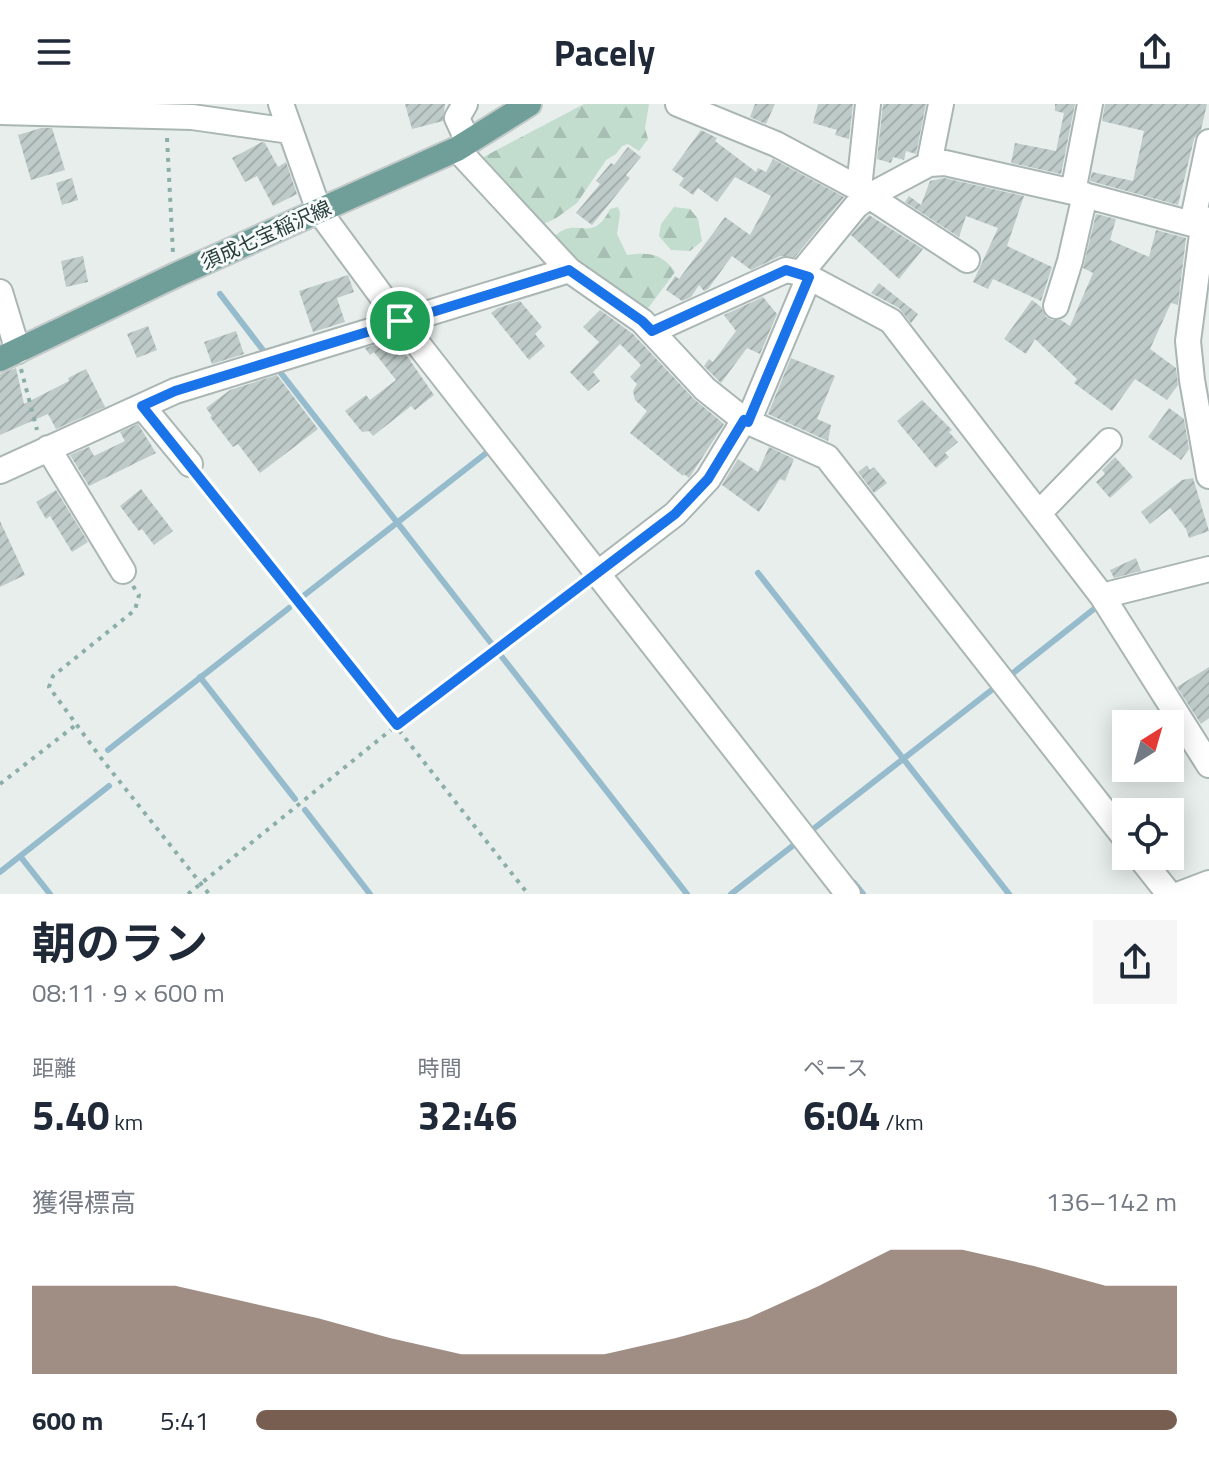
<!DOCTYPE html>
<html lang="ja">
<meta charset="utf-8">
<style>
body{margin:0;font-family:"Titillium Web","Noto Sans JP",sans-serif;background:#f6f6f7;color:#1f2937;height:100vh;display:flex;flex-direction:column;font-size:30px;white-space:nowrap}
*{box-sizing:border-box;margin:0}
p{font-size:26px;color:#747a83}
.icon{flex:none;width:44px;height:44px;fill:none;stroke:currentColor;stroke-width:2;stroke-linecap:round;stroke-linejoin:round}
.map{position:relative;height:790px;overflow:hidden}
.panel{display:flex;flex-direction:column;background:#fff;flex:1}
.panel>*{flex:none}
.needle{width:52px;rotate:37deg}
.fabs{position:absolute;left:1112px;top:606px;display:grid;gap:16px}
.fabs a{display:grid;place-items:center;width:72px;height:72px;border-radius:0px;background:#fff;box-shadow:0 4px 20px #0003;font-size:40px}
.pin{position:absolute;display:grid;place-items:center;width:68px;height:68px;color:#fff;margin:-34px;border:4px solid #fff;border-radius:50%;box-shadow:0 2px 8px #0007}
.round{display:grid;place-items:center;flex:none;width:84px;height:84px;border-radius:0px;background:#f6f6f7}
.summary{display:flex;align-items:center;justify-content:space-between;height:136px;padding:0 32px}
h1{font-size:44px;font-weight:700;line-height:60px}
.metrics{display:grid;grid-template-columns:repeat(3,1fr);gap:12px;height:136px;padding:8px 32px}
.metrics div{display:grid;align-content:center}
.metrics b{font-size:40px;font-weight:700}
.metrics small{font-size:22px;font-weight:400}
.metrics p{font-size:22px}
.chart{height:224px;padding:16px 32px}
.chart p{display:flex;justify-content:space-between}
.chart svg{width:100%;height:144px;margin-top:8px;fill:#785e50;opacity:.7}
ul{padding:0 32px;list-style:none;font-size:26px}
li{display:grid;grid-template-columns:128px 96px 1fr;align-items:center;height:60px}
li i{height:20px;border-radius:10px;background:#785e50}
header{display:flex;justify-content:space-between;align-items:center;height:104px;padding:0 32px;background:#fff;font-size:36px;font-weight:700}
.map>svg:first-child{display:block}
</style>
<header><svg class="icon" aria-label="menu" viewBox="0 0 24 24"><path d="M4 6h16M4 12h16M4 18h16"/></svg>Pacely<svg class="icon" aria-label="share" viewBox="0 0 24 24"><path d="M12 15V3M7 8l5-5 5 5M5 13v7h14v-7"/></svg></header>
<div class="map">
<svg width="1209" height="790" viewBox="0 0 1209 790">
<defs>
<pattern id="forest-firs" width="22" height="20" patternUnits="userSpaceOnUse" patternTransform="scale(2)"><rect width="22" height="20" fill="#c2dcce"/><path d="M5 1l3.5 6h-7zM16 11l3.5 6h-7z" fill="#a7beb2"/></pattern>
<pattern id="building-hatch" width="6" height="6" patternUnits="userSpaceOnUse" patternTransform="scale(2)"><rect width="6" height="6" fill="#bfcbc8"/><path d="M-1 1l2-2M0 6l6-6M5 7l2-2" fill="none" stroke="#a4afad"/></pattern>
</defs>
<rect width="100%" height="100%" fill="#e7eeec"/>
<!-- forest -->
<path fill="url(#forest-firs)" d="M584,0H649L645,24L648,35L639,47L628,40L622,42L616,50L606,56L577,99L555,115L534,124L474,58Z
M618,103L620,109L617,130L627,151C648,148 662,149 675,168L649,203L643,206L594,172L553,134C576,109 591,143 610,105Z
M674,103L690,105L698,115L702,137L690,147L671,146L659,132L661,120Z"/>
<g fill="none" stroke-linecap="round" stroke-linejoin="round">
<!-- stream -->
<path stroke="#95bbcc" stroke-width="6" d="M220,190L266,250
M277,264L491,539
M758,469L1009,790
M302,493L485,350
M502,553L687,790
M200,573L295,695
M1008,573L1099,501
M108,646L289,504
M305,706L370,790
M812,726L998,581
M20,752L50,790
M0,768L109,682
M854,779L863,790
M731,790L795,740"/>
</g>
<!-- building -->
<path fill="url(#building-hatch)" d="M405,0H445L443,17L412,25Z
M755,0H775L766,20L750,13Z
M818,0H853L849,35L835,31L837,26L813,19Z
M883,0H926L916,50L906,47L904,56L893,53L891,59L877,55Z
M1055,0H1075L1061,70L1011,59L1015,39L1056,47L1064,9L1055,7Z
M1105,0H1207L1201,26L1194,35L1178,101L1090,77L1092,68L1133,77L1144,27L1102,17Z
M41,24H52L65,66L31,76L18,31Z
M701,26L717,34L715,37L756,68L758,64L766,68L773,55L844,93L795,153L780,152L751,166L732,152L708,185L704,187L699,181L691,193L682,197L666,186L675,172L679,175L725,113L750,131L771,92L735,73L717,98L698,84L693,91L679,81L684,74L672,66Z
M262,38L265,39L278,63L286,58L297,90L273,102L257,72L245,78L232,54Z
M628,43L641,53L626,71L630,74L592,121L576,109L600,80L596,77L611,59L614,61Z
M72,74L78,96L62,101L56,79Z
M944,74L1024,92L1007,142L1052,163L1041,197L993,175L988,185L973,178L998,124L966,112L959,133L905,98L909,92L921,101L930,77Z
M1096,110L1116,115L1110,136L1149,153L1156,126L1186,134L1178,201L1171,199L1150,245L1176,264L1178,281L1167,296L1135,275L1112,307L1074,279L1077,275L1035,235L1026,250L1004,235L1032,196L1041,203L1046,213L1052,216H1061L1070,222L1093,169L1083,164Z
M869,111L923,145L899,175L851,131Z
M83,152L88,178L66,183L61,157Z
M348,171L354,188L337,194L345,218L313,228L299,187Z
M879,179L918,210L911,219L899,204L871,189Z
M763,193L777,210L760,250L747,244L721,279L704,262L709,255L713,258L736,227L724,211Z
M520,197L542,223L535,230L545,242L529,256L491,209L498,204Z
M600,206L633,230L694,295L724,320L689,374L684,370L683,372L630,329L647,307L635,296L633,287L637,280L630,273L641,261L620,240L593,268L600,277L588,287L570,268L599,238L583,223Z
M148,222L157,246L137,254L127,230Z
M236,227L244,250L212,260L204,238Z
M395,235L434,291L415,306L411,302L373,332L369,327L362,328L345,307L366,291L370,296L396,276L374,248L370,251L365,244Z
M791,254L835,272L817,315L831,321L828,337L768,310Z
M16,264L24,300L69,277L68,274L86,265L105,303L56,325L48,310L0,331V270Z
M277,271L318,325L260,369L238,340L233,343L210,313L212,312L206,304L230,286Z
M922,296L952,326L949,328L958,338L945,349L949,353L936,364L897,317Z
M1169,304L1184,315L1189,345L1181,356L1148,333Z
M138,320L156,349L89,382L70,351L89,343L94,352L125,337L120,328Z
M769,343L794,355L785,377L780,375L759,408L722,381L738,355L758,368Z
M1115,353L1133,373L1110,394L1096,378L1105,370L1102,366Z
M867,361L870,366L874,363L887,379L874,389L858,368Z
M1193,374L1209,427L1189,434L1186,425L1170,404L1150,420L1141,408L1182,376Z
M141,385L173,427L154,441L142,425L139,427L135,422L120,402Z
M56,386L88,438L72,448L50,412L46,415L36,398Z
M0,417L25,471L0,483Z
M1136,454L1141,467L1114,474L1110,466Z
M1209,563V614L1201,620L1177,583Z"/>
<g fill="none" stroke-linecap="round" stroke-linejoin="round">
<defs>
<path id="minor" d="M281,0L319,107L400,217L848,790
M465,0L457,14L468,38
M678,0L776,40L871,91
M0,8L192,13L290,27
M457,45L569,166L642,217L705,285L744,316L827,353L1126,735
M929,60L941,0
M859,84L868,0
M1073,88L1090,0
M869,92L967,156
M1204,115L1188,237L1192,276L1209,372
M1192,120L1209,38
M801,169L856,102L871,91L929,60L945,59L1073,88L1192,120L1204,115L1209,117
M0,188L18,247
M1056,202L1070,157L1085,91
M652,227L786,166L801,169L891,217L1102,492L1209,661
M142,302L190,360
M748,318L809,173
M48,344L123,467
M0,367L175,287L569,166
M1039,409L1109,337
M597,470L675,410L708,375L744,316
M1102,492L1209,465
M1139,752L1169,790
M1180,790L1209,779"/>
<path id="major" d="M0,255L178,170L457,45L529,0"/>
</defs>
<!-- minor casing -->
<use href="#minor" stroke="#aab6b4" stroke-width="28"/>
<!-- major casing -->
<use href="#major" stroke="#c3c9c8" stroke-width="28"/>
<!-- path -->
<path stroke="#8baea9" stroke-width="4" stroke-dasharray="4 6" stroke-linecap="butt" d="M167,34L173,149
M21,265L37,326
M201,375L528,790
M133,482L139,491L135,506L53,572L49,583L101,654L209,790
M0,680L77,620
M188,790L397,621L580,483"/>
<!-- minor -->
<use href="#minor" stroke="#fff" stroke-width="24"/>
<!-- major -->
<use href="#major" stroke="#709f9a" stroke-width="24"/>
</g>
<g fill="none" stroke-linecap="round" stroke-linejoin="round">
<defs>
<path id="route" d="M569,166L642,217L652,227L786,166L809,173L748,318L744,316L708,375L675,410L397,621L142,302L175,287Z"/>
</defs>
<!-- route casing -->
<use href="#route" stroke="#fff" stroke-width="16"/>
<!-- route -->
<use href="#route" stroke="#1a73e8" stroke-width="10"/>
</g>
<g text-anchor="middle" stroke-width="6" stroke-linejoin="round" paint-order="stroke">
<!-- street labels -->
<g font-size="20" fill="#273f3c" stroke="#f7faf9">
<text transform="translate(266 131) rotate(-24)" y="7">須成七宝稲沢線</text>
</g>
</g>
</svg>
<div class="fabs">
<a><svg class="needle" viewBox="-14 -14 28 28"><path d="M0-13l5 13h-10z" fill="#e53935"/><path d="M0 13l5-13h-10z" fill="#747a83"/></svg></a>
<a><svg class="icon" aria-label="locate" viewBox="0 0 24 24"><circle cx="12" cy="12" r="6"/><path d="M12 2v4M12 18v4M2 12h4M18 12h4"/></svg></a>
</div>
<div class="pin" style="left:400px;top:217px;background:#1e9e55"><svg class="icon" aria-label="arrive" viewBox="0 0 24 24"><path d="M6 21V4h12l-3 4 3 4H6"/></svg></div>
</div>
<section class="panel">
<div class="summary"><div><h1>朝のラン</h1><p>08:11 · 9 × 600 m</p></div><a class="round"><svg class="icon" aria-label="share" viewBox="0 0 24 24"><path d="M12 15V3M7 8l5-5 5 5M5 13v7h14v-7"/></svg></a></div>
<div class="metrics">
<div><p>距離</p><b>5.40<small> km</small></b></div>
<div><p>時間</p><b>32:46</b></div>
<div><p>ペース</p><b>6:04<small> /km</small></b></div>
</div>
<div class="chart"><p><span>獲得標高</span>136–142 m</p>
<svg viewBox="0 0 160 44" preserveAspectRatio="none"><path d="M0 44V17L10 17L20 17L30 22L40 27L50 33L60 38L70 38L80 38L90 33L100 27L110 17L120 6L130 6L140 11L150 17L160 17V44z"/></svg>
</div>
<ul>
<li><b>600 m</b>5:41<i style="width:100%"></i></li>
</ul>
</section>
